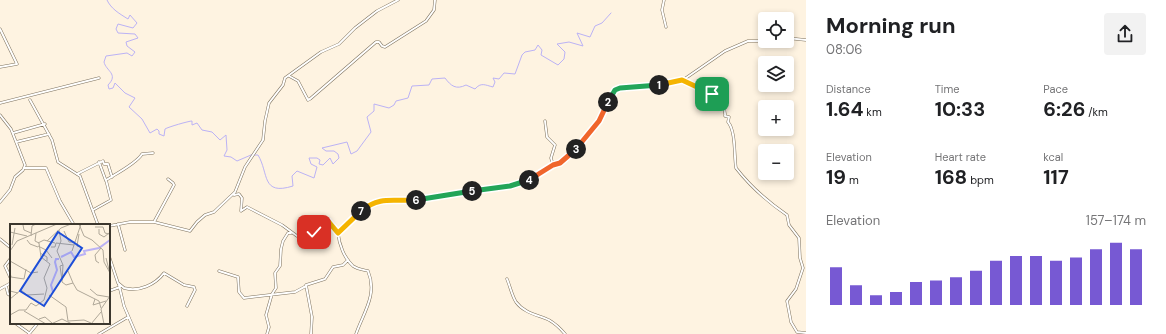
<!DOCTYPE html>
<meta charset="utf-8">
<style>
body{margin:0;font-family:"DM Sans",sans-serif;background:#f2f2f2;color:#202124;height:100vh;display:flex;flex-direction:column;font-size:15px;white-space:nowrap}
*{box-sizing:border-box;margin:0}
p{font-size:13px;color:#757577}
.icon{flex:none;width:22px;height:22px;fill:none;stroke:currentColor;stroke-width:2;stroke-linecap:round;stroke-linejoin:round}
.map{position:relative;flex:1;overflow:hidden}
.sheet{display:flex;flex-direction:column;background:#fff;width:360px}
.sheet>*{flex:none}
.tools{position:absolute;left:758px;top:12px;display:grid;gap:8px}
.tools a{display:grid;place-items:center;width:36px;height:36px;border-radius:4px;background:#fff;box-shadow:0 2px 6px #0003;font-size:20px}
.pin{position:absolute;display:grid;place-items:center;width:34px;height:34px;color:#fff;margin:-17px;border-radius:8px;box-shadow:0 2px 6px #0006}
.km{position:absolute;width:20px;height:20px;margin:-10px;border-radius:50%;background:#222;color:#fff;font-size:11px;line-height:20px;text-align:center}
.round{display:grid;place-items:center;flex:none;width:42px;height:42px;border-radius:4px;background:#f2f2f2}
.summary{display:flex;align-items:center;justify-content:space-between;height:68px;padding:0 20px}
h1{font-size:22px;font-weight:700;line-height:30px}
.metrics{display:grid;grid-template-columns:repeat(3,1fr);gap:6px;height:68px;padding:4px 20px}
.metrics div{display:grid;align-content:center}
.metrics b{font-size:20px;font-weight:700}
.metrics small{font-size:11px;font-weight:400}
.metrics p{font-size:11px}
.chart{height:112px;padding:8px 20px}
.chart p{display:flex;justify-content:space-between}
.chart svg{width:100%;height:72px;margin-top:4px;stroke:#7759d3;stroke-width:6}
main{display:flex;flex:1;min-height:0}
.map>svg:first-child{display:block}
</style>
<main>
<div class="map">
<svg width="806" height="334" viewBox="0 0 806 334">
<rect width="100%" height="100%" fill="#fef3e1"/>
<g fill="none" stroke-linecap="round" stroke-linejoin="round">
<!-- stream -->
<path stroke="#bbb2f5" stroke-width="1" d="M107,0C111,9 120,14 128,19L130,15L137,23L133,28L118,24L116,29L118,33L135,34L138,38L126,42L127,46L135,52L132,56L127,53L106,56L104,62C106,71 119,74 108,85L109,89L113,88L115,83L125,93L135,98L129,107L142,119L150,133L157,129L159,131V134L164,136L165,129C168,127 189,121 192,121V125L197,123L202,130L212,132L220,140L226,135L227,150L224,156L231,157L237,161L251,155H258C269,173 261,196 293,186L292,176L297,171L314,178L317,167L311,164L309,158H317L320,160L319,164L323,165L330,158L333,164L339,158L338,154L334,151H326L322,148L347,142L351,154L357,151L371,132L367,117L374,111V104L389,108L394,105L396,101L408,98L412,86L429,85L432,79L445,78C451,86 456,90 466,85L475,89C481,82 485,85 493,87L495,82L493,78L499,79L504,73L515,74L522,55L525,52L535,50L538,45L542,50L541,55L558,65L564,59L565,52L557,44L569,42L583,46L577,33L590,37L595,26L602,23L611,13"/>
<defs>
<path id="street" d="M664,0L662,10L666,27
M0,29L17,64L0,67
M787,38L806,40
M289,76L298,81L308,100L310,99L376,42H379L382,46L385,47L426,21L434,10L435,0
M684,80C698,84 727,98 725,116L729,117L728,122C736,131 734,157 736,168C750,186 768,202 787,215L789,225L799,238L800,258L803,268L796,289L787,301L791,322L797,332L806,333
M30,100L52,140L58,162L80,176L98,225
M0,103L99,78
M0,115L11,129L25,165L23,170L15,177L10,190L0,202
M545,121L547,137L555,145L551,158L553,165
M13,133L45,124
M16,142L49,134
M99,162L106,181
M25,168H46L60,201L74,225
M77,174L103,161L104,164H108L112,177
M234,195L239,194L242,198L241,211L247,207L282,225L297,236H311L314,229L328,221L338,233
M93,210L111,200L106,180C116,174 137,163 142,154L153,153
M154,222L174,185L173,183L168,179
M118,224L125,250
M109,226L130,222H154L190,231L197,222L205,215L214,212L235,192L245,167L263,140L265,121L269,103L283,85L285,78L321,52L339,44L355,28L377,11L398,0
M0,239L11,248
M109,256L118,283L124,288C139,292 155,285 164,273L184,285L194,287L195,290L187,306
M11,258L5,266L11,279
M219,271L238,277L239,292L244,298L295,292L306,286
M507,279C510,286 512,296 516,302C524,313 538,315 549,320C556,324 560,328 565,334
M119,285L124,306L136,334
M6,286L8,294L11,296
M0,289L11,283
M109,291L120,287
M15,323L29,333
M29,334L38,323
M99,334L128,317
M267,334L269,327L266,315L272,294L276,288L275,273L280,266L281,249L283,241L288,233H291
M311,334L312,317L306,285L325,279L333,267L343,265L348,260
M356,334C363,313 378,295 368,271C364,270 357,269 353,266C344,258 339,244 338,233L358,213L376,202L390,199L402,201L427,200L479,190L510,186L533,179L553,165L561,163L575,151L599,121L611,96L618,89L653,86L683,80L725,51L748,41H766"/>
</defs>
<!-- street casing -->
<use href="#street" stroke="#7e725e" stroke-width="3"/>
<!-- street -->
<use href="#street" stroke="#fff" stroke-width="2"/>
</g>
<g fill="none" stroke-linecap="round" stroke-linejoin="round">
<defs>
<path id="split-1" d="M659,85L682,80L712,94"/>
<path id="split-2" d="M608,102L615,90L620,88L659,85"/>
<path id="split-3" d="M576,149L599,121L608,102"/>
<path id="split-4" d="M529,180L553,165L560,163L576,149"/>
<path id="split-5" d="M472,191L510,186L529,180"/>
<path id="split-6" d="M416,200L472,191"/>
<path id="split-7" d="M361,211C381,195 394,202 416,200"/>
<path id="split-8" d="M314,232V229L328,221L338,233L361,211"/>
</defs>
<!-- split-1 casing -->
<use href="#split-1" stroke="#fff" stroke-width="8"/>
<!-- split-2 casing -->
<use href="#split-2" stroke="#fff" stroke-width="8"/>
<!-- split-3 casing -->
<use href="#split-3" stroke="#fff" stroke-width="8"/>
<!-- split-4 casing -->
<use href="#split-4" stroke="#fff" stroke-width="8"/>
<!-- split-5 casing -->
<use href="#split-5" stroke="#fff" stroke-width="8"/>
<!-- split-6 casing -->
<use href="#split-6" stroke="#fff" stroke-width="8"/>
<!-- split-7 casing -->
<use href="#split-7" stroke="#fff" stroke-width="8"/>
<!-- split-8 casing -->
<use href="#split-8" stroke="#fff" stroke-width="8"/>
<!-- split-1 -->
<use href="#split-1" stroke="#f5b400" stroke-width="5"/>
<!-- split-2 -->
<use href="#split-2" stroke="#22a559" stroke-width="5"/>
<!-- split-3 -->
<use href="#split-3" stroke="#f0652b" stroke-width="5"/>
<!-- split-4 -->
<use href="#split-4" stroke="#f0652b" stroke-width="5"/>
<!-- split-5 -->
<use href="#split-5" stroke="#22a559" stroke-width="5"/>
<!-- split-6 -->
<use href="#split-6" stroke="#22a559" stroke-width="5"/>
<!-- split-7 -->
<use href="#split-7" stroke="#f5b400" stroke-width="5"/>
<!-- split-8 -->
<use href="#split-8" stroke="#f5b400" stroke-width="5"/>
</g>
<!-- overview -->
<g transform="translate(10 224)">
<rect width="100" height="100" fill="#fef3e1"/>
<path fill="none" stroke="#bbb2f5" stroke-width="2" d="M51,33L61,28L64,33L75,30L74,27L89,24L100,16M43,68L41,61L47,46L45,38L46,35H49"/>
<path fill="none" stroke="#b0a899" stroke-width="1" d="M69,0L74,12L82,16L93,26L94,38L100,49M13,1L14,6L21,9M85,3H93L95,9L99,10M89,5V10L94,13L99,9M49,6L51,17L47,27L53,41L52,58L56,61L63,59L67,66L89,77L91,84M54,7L59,18H65M0,8L17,12M69,10L67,22L71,23M21,12L22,2L26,0M17,16L20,20L28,23M37,17L51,4L61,0M28,19L34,16L45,19M2,21L5,4M28,22L36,26L42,34M41,23H45L46,19L64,21M0,27L7,17L47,0M62,27L71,0M30,29L37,33V37M96,34L99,46M0,37L21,49L28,48M89,39L86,37L85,31L91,24M58,47L63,59M0,48L1,53L14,55L16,45M52,56L50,42L53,41M80,65L87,71L99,73M39,71L56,83L58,97M0,72V67L8,69M0,75L11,66L17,71L34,70M85,75L83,81L96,77M14,87L36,100M0,91L9,86H16L21,79L26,82L34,76L37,64L34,54L40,40L31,33L29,19L25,17L26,9M29,95L35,93L42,99M58,97L74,96L81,99M41,100L52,95L62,100M81,100L91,88M94,100L91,85L100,72"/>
<path fill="#1d4ed8" fill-opacity="0.15" stroke="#1d4ed8" stroke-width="2" d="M48,8L72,24L34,82L10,67Z"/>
<rect width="100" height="100" fill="none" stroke="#3c372e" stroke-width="2"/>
</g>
</svg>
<div class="tools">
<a><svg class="icon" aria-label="locate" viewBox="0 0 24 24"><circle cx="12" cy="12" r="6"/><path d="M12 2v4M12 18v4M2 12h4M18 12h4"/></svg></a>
<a><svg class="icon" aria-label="layers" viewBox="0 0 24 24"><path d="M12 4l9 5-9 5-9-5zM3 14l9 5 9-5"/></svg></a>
<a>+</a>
<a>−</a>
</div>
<div class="pin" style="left:712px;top:94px;background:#1e9e55"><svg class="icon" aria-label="arrive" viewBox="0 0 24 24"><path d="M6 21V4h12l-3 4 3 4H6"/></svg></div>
<div class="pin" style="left:314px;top:232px;background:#d93025"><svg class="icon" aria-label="check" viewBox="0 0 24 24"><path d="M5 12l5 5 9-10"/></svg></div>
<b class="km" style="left:659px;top:85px">1</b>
<b class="km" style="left:608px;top:102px">2</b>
<b class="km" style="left:576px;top:149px">3</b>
<b class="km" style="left:529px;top:180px">4</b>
<b class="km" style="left:472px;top:191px">5</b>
<b class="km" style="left:416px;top:200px">6</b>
<b class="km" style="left:361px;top:211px">7</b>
</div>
<section class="sheet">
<div class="summary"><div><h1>Morning run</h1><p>08:06</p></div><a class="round"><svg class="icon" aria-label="share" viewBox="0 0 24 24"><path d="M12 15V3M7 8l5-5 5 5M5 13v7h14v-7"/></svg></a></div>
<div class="metrics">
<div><p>Distance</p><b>1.64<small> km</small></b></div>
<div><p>Time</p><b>10:33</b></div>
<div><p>Pace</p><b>6:26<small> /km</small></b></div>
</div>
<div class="metrics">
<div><p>Elevation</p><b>19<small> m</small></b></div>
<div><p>Heart rate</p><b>168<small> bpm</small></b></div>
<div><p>kcal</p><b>117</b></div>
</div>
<div class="chart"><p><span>Elevation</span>157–174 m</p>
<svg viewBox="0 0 160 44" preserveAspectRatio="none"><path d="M5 44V21M15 44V32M25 44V38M35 44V36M45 44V30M55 44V29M65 44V27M75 44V23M85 44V17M95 44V14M105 44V14M115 44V17M125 44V15M135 44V10M145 44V6M155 44V10"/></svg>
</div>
</section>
</main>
